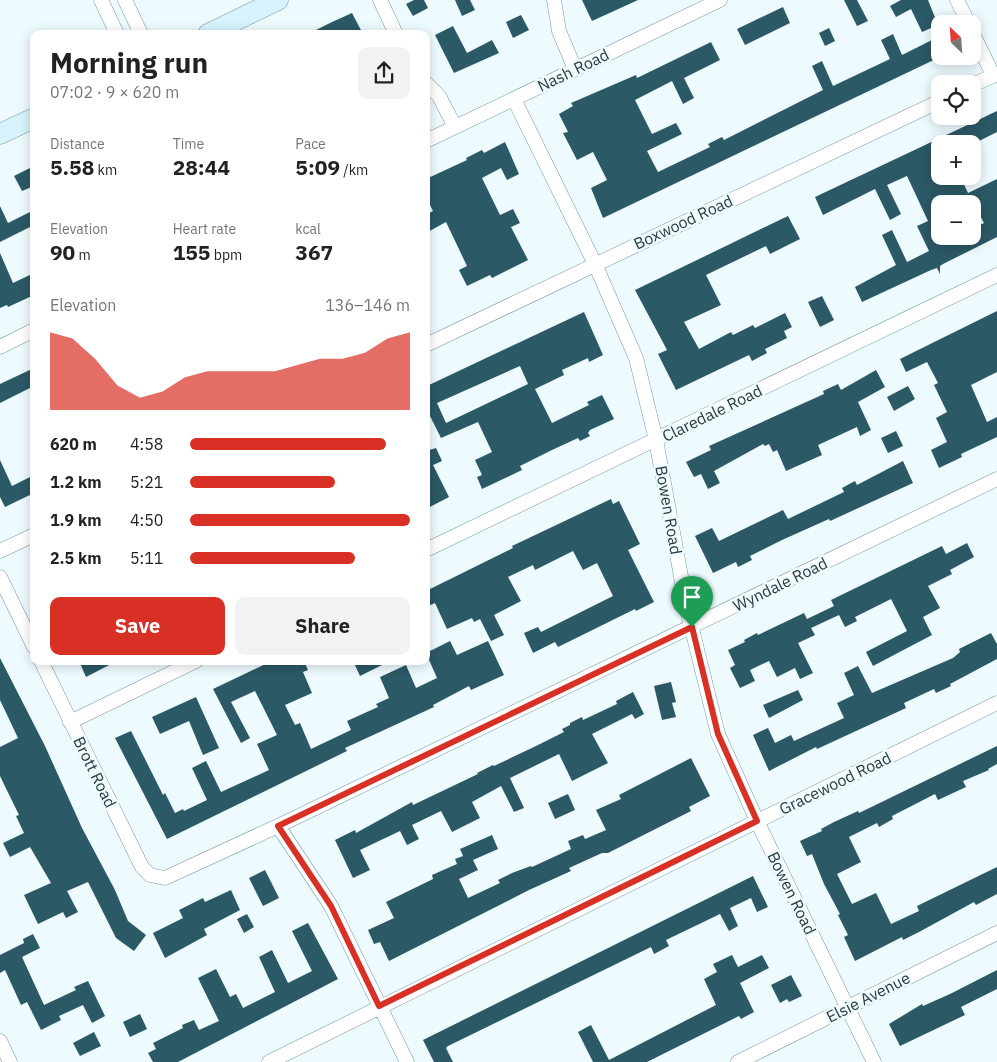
<!DOCTYPE html>
<meta charset="utf-8">
<style>
body{margin:0;font-family:"IBM Plex Sans",sans-serif;background:#f2f2f2;color:#222;height:100vh;display:flex;flex-direction:column;font-size:19px;white-space:nowrap}
*{box-sizing:border-box;margin:0}
p{font-size:16px;color:#767676}
.icon{flex:none;width:28px;height:28px;fill:none;stroke:currentColor;stroke-width:2;stroke-linecap:round;stroke-linejoin:round}
.map{position:relative;flex:1;overflow:hidden}
.drawer{position:absolute;left:30px;top:30px;width:400px;height:635px;display:flex;flex-direction:column;background:#fff;border-radius:10px;box-shadow:0 2px 12px #0003}
.drawer>*{flex:none}
.needle{width:32px;rotate:335deg}
.buttons{position:absolute;left:931px;top:15px;display:grid;gap:10px}
.buttons a{display:grid;place-items:center;width:50px;height:50px;border-radius:10px;background:#fff;box-shadow:0 2px 12px #0003;font-size:25px}
.pin{position:absolute;display:grid;place-items:center;width:42px;height:42px;color:#fff;margin:-51px -21px;border-radius:50% 50% 50% 0;rotate:-45deg;box-shadow:0 0 5px #0007}
.pin .icon{rotate:45deg}
.round{display:grid;place-items:center;flex:none;width:52px;height:52px;border-radius:10px;background:#f2f2f2}
.summary{display:flex;align-items:center;justify-content:space-between;height:85px;padding:0 20px}
h1{font-size:28px;font-weight:700;line-height:38px}
.figures{display:grid;grid-template-columns:repeat(3,1fr);gap:8px;height:85px;padding:5px 20px}
.figures div{display:grid;align-content:center}
.figures b{font-size:21px;font-weight:700}
.figures small{font-size:14px;font-weight:400}
.figures p{font-size:14px}
.chart{height:140px;padding:10px 20px}
.chart p{display:flex;justify-content:space-between}
.chart svg{width:100%;height:90px;margin-top:5px;fill:#d93025;opacity:.7}
.action{display:flex;gap:10px;margin-top:auto;padding:10px 20px}
.action a{flex:1;height:58px;border-radius:10px;background:#d93025;color:#fff;font-size:20px;font-weight:700;line-height:58px;text-align:center}
.action a+a{background:#f2f2f2;color:#222}
ul{padding:0 20px;list-style:none;font-size:16px}
li{display:grid;grid-template-columns:80px 60px 1fr;align-items:center;height:38px}
li i{height:12px;border-radius:6px;background:#d93025}
.map>svg:first-child{display:block}
</style>
<div class="map">
<svg width="997" height="1062" viewBox="0 0 997 1062">
<rect width="100%" height="100%" fill="#edfafe"/>
<!-- building -->
<path fill="#2b5965" fill-rule="evenodd" d="M414,0H424L428,8L413,16L406,4Z
M455,0H470L475,10L462,16Z
M582,0H638L592,21Z
M844,0H857L868,21L857,26Z
M901,0H928L938,25L922,32L911,9L896,17L890,6Z
M783,7L790,23L745,45L737,29Z
M352,13L363,34H308L332,22Z
M521,15L529,30L513,38L506,22Z
M453,26L467,53L492,40L499,53L454,73L435,35Z
M829,28L835,41L825,46L819,33Z
M893,34L902,55L932,40L940,57L603,218L591,188L607,180L593,152L577,160L563,133L568,132L559,114L573,106L571,103L636,75L637,78L711,42L720,60L684,78L694,98L683,104L672,81L635,100L652,134L676,123L682,134L647,151L658,172L710,147L708,144L722,137L724,140L823,90L812,66L822,61L833,86L890,59L881,40Z
M997,111V132L973,144H940V176H960L968,193L997,179V237L943,264L940,266V274L937,268L931,270L862,302L855,287L896,265L882,235L892,230L907,262L929,251L917,226L928,221L907,176L887,185L901,214L890,220L875,189L823,215L815,197ZM940,204H974L984,223L972,229V236H956L940,244Z
M505,142L519,174L507,180L501,168L482,178L500,215L513,209L520,223L511,227L528,260L492,278L490,275L467,286L459,270L467,266L446,222L426,233V215L433,211L426,197V179L467,160L466,158L482,150L484,153Z
M34,166V186L22,191L14,176Z
M0,206L8,223L34,210V225L0,242Z
M788,216L800,239L770,254L766,246L706,275L721,305L684,322L699,349L731,332L733,335L753,325L755,328L785,313L792,327L784,331L787,338L765,349L767,353L752,361L749,355L676,390L658,354L667,350L635,290Z
M0,253L13,283L34,273V295L8,307L7,305L0,308Z
M822,296L834,320L820,327L808,302Z
M997,311V372L971,385L987,422L997,417V437L961,454L962,457L939,468L931,450L947,442L936,418L947,412L934,385L938,383L927,362L906,372L900,359Z
M584,312L603,355L589,362L588,358L562,370L564,375L535,389L552,423L589,405L587,402L602,395L614,419L590,430L588,433L590,436L580,441L578,438L552,450L520,466L522,470L482,489L477,477L482,475L475,460L492,452L478,422L441,438L426,408V380L429,385ZM520,366L528,384L446,423L437,403Z
M34,368V386L0,403V384Z
M876,370L885,387L858,402L871,430L860,436L857,427L818,445L822,455L786,471L777,450L773,452L769,444L765,446L763,444L714,471L720,483L708,489L701,474L694,477L686,462L711,450L709,446L824,394L823,391L838,384L841,390Z
M908,386L915,399L894,411L887,397Z
M896,431L903,446L888,453L881,438Z
M436,448L442,461L433,465L449,497L426,509V451Z
M0,460L12,486L34,475V493L5,507L0,497Z
M903,461L913,483L830,521L829,519L782,540L750,556L752,560L738,567L736,562L713,573L695,536L712,528L719,541L783,510L788,519L844,492L842,488L855,481L857,485Z
M611,499L613,504L619,501L640,544L628,550L654,602L636,611L635,609L558,647L555,642L533,653L524,633L538,627L541,632L613,596L597,563L583,570L573,551L535,570L533,565L508,577L521,601L494,615L504,635L491,641L480,619L474,622L472,618L447,629L435,603L426,607V591L513,548L512,546Z
M967,543L974,557L950,570L952,574L928,586L940,608L923,617L932,635L873,666L866,652L907,631L891,599L855,617L857,621L845,627L839,615L811,628L815,635L798,643L813,673L800,679L795,668L777,677L769,661L750,670L755,681L740,688L730,668L735,665L728,650L745,642L744,640L757,633L758,635L804,613L807,619L834,606L831,600L942,546L946,554Z
M991,633L997,644V659L950,684L951,686L936,693L934,689L904,703L906,708L817,749L816,747L769,771L753,735L768,728L775,743L791,735L794,741L844,718L837,703L854,695L844,673L858,666L872,693L953,658L960,652L959,649Z
M450,641L457,655L488,641L504,675L471,690L469,686L433,705L434,707L345,748L347,751L167,839L115,738L131,731L163,795L165,793L175,813L183,809L184,811L207,800L192,768L206,761L221,792L269,770L257,744L277,735L255,691L231,702L250,738L241,743L213,689L272,661H304L308,670L303,672L312,693L285,705L295,725L300,723L311,749L351,730L347,721L378,707L376,704L389,698L380,677L406,665L416,688L437,678L426,653Z
M0,658L45,746L82,828L115,890L128,921L146,935L134,951L116,938L88,882L67,891L78,912L66,918L63,912L38,924L24,895L51,883L30,847L10,857L3,843L24,833L16,816L19,815L0,776V747L18,738L0,700Z
M79,661H117L86,677Z
M353,661H390L360,676Z
M671,682L676,702L672,703L676,717L662,720L654,686Z
M798,690L803,700L769,718L763,705Z
M633,692L644,714L635,719L632,714L592,734L608,763L572,781L559,754L510,778L524,808L514,812L501,786L472,802L480,818L452,832L441,811L412,825L419,839L407,845L400,831L360,850L370,870L353,878L335,840L355,830L356,833L412,802L413,805L478,774L477,773L493,765L494,766L536,746L564,732L562,729L570,725V723L582,717L583,720L617,704L616,701Z
M196,697L219,748L203,755L189,721L160,734L152,717Z
M997,746V764L988,769L989,770L963,781L966,787L938,800L935,794L892,816L893,819L879,827L877,823L849,837L861,862L837,874L852,904L876,893L891,924L919,911L917,906L997,867V894L976,905L974,902L919,932L903,940L902,937L855,961L844,937L848,935L838,915L840,914L824,884L812,854L807,856L800,841L822,831L821,829L834,822L858,811L859,813Z
M691,758L710,796L689,807L691,811L608,853H602L569,868L571,871L529,890L389,961L380,942L374,944L368,930L394,918L386,902L433,879L432,875L457,864L455,859L463,856L460,849L492,835L498,849L473,860L478,870L459,879L468,898L500,883L498,880L512,873L531,866L532,867L571,849L568,841L583,835L585,839L606,830L596,810L621,799L619,795Z
M568,794L575,810L555,819L548,803Z
M265,870L279,898L263,906L249,878Z
M753,876L768,907L757,912L751,898L730,908L738,926L729,931L720,914L666,940L669,946L654,954L651,947L448,1046L446,1048L453,1062H434L423,1040Z
M231,890L240,910L204,929L207,935L165,958L153,933L183,918L179,910L203,898L205,902Z
M247,914L254,927L244,933L237,919Z
M308,923L338,979L178,1062H153L148,1053L156,1049L153,1043L183,1028L182,1025L194,1020L199,1030L219,1021L198,978L216,969L230,997L236,994L243,1008L275,992L259,957L272,950L288,983L312,971L292,931Z
M33,934L40,948L22,957L44,1005L76,990L74,987L88,981L105,1016L92,1023L83,1005L59,1016L61,1020L41,1030L27,1002L21,1005L5,970L0,973V955L24,943L23,939Z
M732,955L738,967L762,955L769,968L740,983L754,1012L741,1019L739,1016L647,1062H593L578,1032L591,1025L609,1060L716,1005L704,979L717,972L713,964Z
M997,970V989L961,1007L965,1015L900,1046L889,1024L922,1004L923,1006L950,994Z
M791,975L802,996L789,1002L787,999L780,1003L771,985Z
M140,1014L147,1029L130,1037L123,1022Z
M94,1032L101,1046L80,1056L73,1043Z"/>
<g fill="none" stroke-linecap="round" stroke-linejoin="round">
<defs>
<path id="minor" d="M101,0L117,34
M125,0L141,34
M380,0L396,34
M554,0L559,31L575,69
M957,0L969,24
M972,32L993,75
M426,83L439,96L455,127
M972,85L997,74
M514,99L595,264L636,358L656,440L687,609L718,734L757,821L874,1062
M426,141L720,0
M426,345L940,101
M0,347L34,330
M426,550L997,275
M0,551L34,535
M0,577L34,647
M41,661L142,867L150,875L165,878L278,826L997,479
M70,722L196,661
M278,826L331,906L407,1062
M0,1041L10,1062
M269,1062L997,703
M738,1062L997,933"/>
<path id="secondary" d="M208,34L278,0
M0,134L34,118"/>
</defs>
<!-- minor casing -->
<use href="#minor" stroke="#7898a1" stroke-width="15"/>
<!-- secondary casing -->
<use href="#secondary" stroke="#7898a1" stroke-width="21"/>
<!-- minor -->
<use href="#minor" stroke="#fff" stroke-width="14"/>
<!-- secondary -->
<use href="#secondary" stroke="#d7f4fc" stroke-width="20"/>
</g>
<g fill="none" stroke-linecap="round" stroke-linejoin="round">
<defs>
<path id="route" d="M692,627L718,734L757,821L379,1006L331,906L278,826Z"/>
</defs>
<!-- route casing -->
<use href="#route" stroke="#fff" stroke-width="10"/>
<!-- route -->
<use href="#route" stroke="#d93025" stroke-width="6"/>
</g>
<g text-anchor="middle" stroke-width="5" stroke-linejoin="round" paint-order="stroke">
<!-- street labels -->
<g font-size="16" fill="#2d3b3e" stroke="#edfafe">
<text transform="translate(573 70) rotate(-26)" y="6">Nash Road</text>
<text transform="translate(683 222) rotate(-25)" y="6">Boxwood Road</text>
<text transform="translate(712 413) rotate(-26)" y="6">Claredale Road</text>
<text transform="translate(669 510) rotate(80)" y="6">Bowen Road</text>
<text transform="translate(780 584) rotate(-26)" y="6">Wyndale Road</text>
<text transform="translate(95 772) rotate(64)" y="6">Brott Road</text>
<text transform="translate(835 783) rotate(-26)" y="6">Gracewood Road</text>
<text transform="translate(792 893) rotate(64)" y="6">Bowen Road</text>
<text transform="translate(868 997) rotate(-27)" y="6">Elsie Avenue</text>
</g>
</g>
</svg>
<div class="buttons">
<a><svg class="needle" viewBox="-14 -14 28 28"><path d="M0-13l5 13h-10z" fill="#e53935"/><path d="M0 13l5-13h-10z" fill="#767676"/></svg></a>
<a><svg class="icon" aria-label="locate" viewBox="0 0 24 24"><circle cx="12" cy="12" r="6"/><path d="M12 2v4M12 18v4M2 12h4M18 12h4"/></svg></a>
<a>+</a>
<a>−</a>
</div>
<div class="pin" style="left:692px;top:627px;background:#1e9e55"><svg class="icon" aria-label="arrive" viewBox="0 0 24 24"><path d="M6 21V4h12l-3 4 3 4H6"/></svg></div>
<section class="drawer">
<div class="summary"><div><h1>Morning run</h1><p>07:02 · 9 × 620 m</p></div><a class="round"><svg class="icon" aria-label="share" viewBox="0 0 24 24"><path d="M12 15V3M7 8l5-5 5 5M5 13v7h14v-7"/></svg></a></div>
<div class="figures">
<div><p>Distance</p><b>5.58<small> km</small></b></div>
<div><p>Time</p><b>28:44</b></div>
<div><p>Pace</p><b>5:09<small> /km</small></b></div>
</div>
<div class="figures">
<div><p>Elevation</p><b>90<small> m</small></b></div>
<div><p>Heart rate</p><b>155<small> bpm</small></b></div>
<div><p>kcal</p><b>367</b></div>
</div>
<div class="chart"><p><span>Elevation</span>136–146 m</p>
<svg viewBox="0 0 160 44" preserveAspectRatio="none"><path d="M0 44V6L10 9L20 19L30 32L40 38L50 35L60 28L70 25L80 25L90 25L100 25L110 22L120 19L130 19L140 16L150 9L160 6V44z"/></svg>
</div>
<ul>
<li><b>620 m</b>4:58<i style="width:89%"></i></li>
<li><b>1.2 km</b>5:21<i style="width:66%"></i></li>
<li><b>1.9 km</b>4:50<i style="width:100%"></i></li>
<li><b>2.5 km</b>5:11<i style="width:75%"></i></li>
</ul>
<div class="action"><a>Save</a><a>Share</a></div>
</section>
</div>
